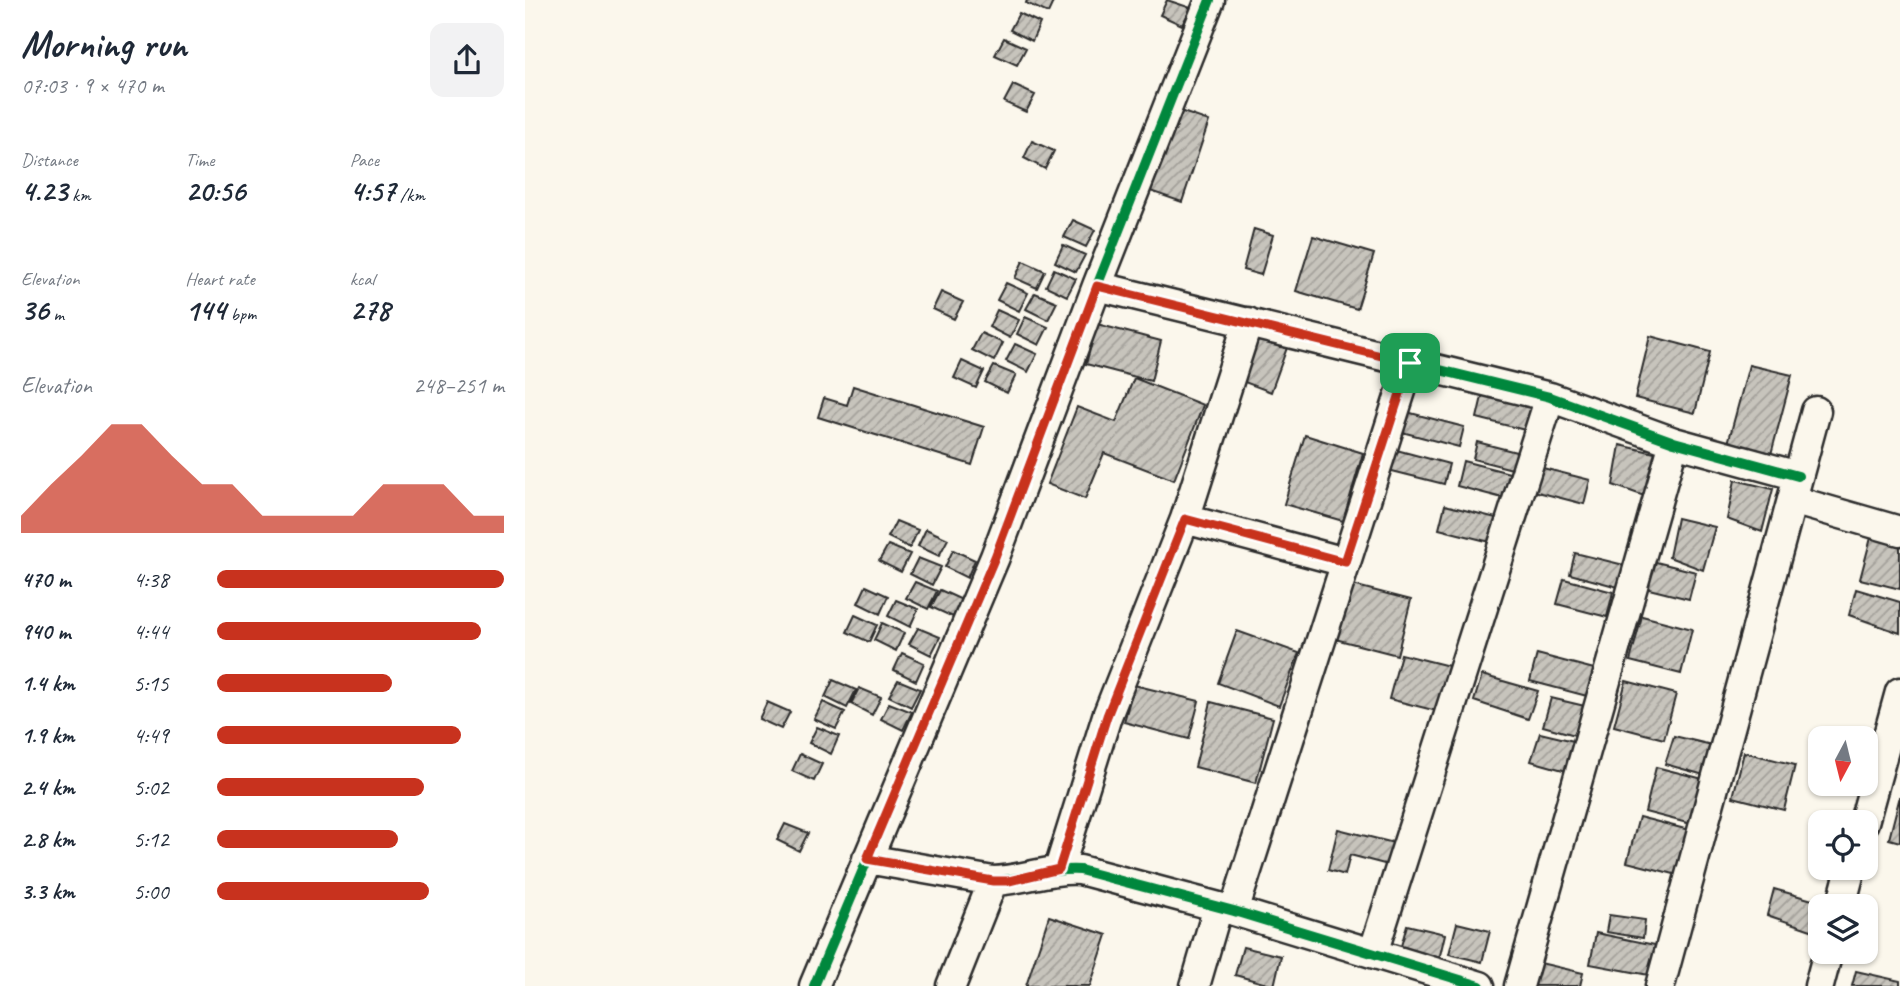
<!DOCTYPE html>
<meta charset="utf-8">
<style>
body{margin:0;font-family:Caveat,sans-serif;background:#f2f2f3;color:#1f2937;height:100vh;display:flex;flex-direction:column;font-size:26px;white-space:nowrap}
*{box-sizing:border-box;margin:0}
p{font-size:23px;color:#747a83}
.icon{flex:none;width:38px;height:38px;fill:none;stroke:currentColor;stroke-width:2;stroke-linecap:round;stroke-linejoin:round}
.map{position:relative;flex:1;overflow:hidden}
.sheet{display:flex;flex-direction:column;background:#fff;width:525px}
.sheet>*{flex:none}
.needle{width:46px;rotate:187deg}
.buttons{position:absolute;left:1283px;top:726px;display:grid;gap:14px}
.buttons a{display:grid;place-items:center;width:70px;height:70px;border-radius:14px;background:#fff;box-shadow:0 2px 5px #0004;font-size:35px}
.pin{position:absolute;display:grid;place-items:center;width:60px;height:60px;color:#fff;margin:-30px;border-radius:14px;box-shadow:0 4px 10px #0006}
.round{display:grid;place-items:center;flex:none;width:74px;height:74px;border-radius:14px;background:#f2f2f3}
.summary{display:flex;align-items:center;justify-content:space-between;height:119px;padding:0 21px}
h1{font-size:38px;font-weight:800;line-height:52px}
.metrics{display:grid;grid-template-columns:repeat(3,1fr);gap:10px;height:119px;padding:7px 21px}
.metrics div{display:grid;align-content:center}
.metrics b{font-size:30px;font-weight:800}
.metrics small{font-size:19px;font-weight:400}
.metrics p{font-size:19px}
.chart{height:196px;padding:14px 21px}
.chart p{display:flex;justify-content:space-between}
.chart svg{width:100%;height:126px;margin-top:7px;fill:#c8321e;opacity:.7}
ul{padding:0 21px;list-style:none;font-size:23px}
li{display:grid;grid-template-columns:112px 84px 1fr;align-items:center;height:52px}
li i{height:18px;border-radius:9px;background:#c8321e}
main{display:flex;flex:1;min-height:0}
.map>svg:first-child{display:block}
</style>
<main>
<section class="sheet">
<div class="summary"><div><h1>Morning run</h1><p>07:03 · 9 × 470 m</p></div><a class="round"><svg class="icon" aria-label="share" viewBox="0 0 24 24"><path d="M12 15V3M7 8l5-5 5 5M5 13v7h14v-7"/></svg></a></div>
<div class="metrics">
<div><p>Distance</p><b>4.23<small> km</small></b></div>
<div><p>Time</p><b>20:56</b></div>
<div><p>Pace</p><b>4:57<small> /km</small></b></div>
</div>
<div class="metrics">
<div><p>Elevation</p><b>36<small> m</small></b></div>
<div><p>Heart rate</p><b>144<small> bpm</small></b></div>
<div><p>kcal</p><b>278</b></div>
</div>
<div class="chart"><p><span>Elevation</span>248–251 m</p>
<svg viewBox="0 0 160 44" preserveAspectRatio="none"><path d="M0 44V38L10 27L20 17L30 6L40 6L50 17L60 27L70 27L80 38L90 38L100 38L110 38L120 27L130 27L140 27L150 38L160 38V44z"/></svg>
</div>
<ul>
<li><b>470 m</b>4:38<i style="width:100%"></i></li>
<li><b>940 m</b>4:44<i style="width:92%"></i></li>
<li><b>1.4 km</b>5:15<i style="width:61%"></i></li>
<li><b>1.9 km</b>4:49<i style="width:85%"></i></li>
<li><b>2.4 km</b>5:02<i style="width:72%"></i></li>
<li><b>2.8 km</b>5:12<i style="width:63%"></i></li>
<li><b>3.3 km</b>5:00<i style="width:74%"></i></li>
</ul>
</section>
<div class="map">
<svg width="1375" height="986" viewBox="0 0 1375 986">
<defs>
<pattern id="building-hatch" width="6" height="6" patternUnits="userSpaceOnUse" patternTransform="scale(1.75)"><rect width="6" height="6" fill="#c7c4bc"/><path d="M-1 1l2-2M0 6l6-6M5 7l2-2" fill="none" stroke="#a29f99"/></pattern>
</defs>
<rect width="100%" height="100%" fill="#fbf7ec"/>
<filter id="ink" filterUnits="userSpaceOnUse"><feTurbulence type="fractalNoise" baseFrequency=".0143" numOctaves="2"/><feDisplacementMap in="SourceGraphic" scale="14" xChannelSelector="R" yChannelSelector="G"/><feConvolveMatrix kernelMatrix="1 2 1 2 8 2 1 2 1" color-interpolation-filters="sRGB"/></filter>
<g filter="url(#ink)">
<!-- building -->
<path fill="url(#building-hatch)" stroke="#2b2b2b" stroke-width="2" d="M502,0H529L523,13L501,3Z
M642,0L666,8L657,25L635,15Z
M494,13L515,23L507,41L485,30Z
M479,38L501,48L492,65L470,55Z
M488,85L510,95L501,112L479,102Z
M652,110L684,121L657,202L625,191Z
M507,141L529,151L520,169L499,158Z
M548,220L570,230L561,247L539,237Z
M729,229L748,235L736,275L718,270Z
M788,236L849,254L832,309L771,291Z
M538,245L560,255L551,272L530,262Z
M498,261L520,271L512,288L490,278Z
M529,269L551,279L542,296L521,286Z
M481,283L503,293L494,311L472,300Z
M416,292L438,302L429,319L408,309Z
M510,293L532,302L523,320L501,309Z
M472,310L494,320L485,338L464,327Z
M500,317L523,327L514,345L492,334Z
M572,324L636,341L626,381L561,364Z
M731,330L764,342L746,392L714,380Z
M456,333L478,343L469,361L447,350Z
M1125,336L1185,352L1170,413L1110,398Z
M490,344L512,354L503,372L481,361Z
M437,361L459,371L451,388L429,378Z
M1224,365L1267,375L1245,458L1202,447Z
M469,366L491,375L482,393L460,382Z
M609,378L678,405L649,480L579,453L560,499L522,484L552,407L591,422Z
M328,386L459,427L447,465L293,417L299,398L322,405Z
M959,388L1016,403L1008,432L952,418Z
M878,411L939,427L934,447L873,431Z
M780,435L838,453L818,521L759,504Z
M952,442L999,454L995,471L948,459Z
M1095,445L1134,454L1122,497L1088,485Z
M864,448L924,464L919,484L859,469Z
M938,461L996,476L989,501L932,486Z
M1010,466L1065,480L1059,504L1005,490Z
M1210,480L1248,489L1237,532L1202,519Z
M920,505L979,520L973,544L914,529Z
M1152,518L1190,527L1178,570L1144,557Z
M371,521L393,530L385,548L363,537Z
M401,529L423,539L414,556L393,546Z
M1347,534L1375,541V589L1335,579Z
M363,545L385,554L376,572L354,561Z
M428,550L450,560L442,578L420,567Z
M1050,553L1099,565L1093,587L1045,574Z
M393,558L416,567L407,585L385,574Z
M1123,560L1171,572L1164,599L1116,587Z
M1039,579L1088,592L1082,617L1032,604Z
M390,582L412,591L403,609L381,598Z
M824,584L886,600L872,655L810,639Z
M341,586L363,596L355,614L333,603Z
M1331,589L1375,602V633L1324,615Z
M415,590L437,600L428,617L406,607Z
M371,600L393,609L385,627L363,616Z
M330,615L352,625L344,642L322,632Z
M1117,616L1167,629L1156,674L1105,661Z
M357,623L379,633L371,651L349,640Z
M393,628L415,637L406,655L384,644Z
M712,631L774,653L754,706L693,683Z
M377,653L399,663L391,681L369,670Z
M876,654L924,666L912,711L864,699Z
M1012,654L1069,669L1062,696L1005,681Z
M957,675L1013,691L1003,719L949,701Z
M308,680L331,690L322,708L300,697Z
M373,680L395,689L386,707L364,696Z
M1101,681L1151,694L1139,739L1089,726Z
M609,685L674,701L664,739L599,722Z
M334,688L356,697L347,715L326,704Z
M1026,698L1064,707L1057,737L1018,726Z
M242,702L265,712L256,729L234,719Z
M298,702L320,712L311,729L289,719Z
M686,702L748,718L731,783L670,767Z
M364,703L387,712L378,730L356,719Z
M292,727L314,736L306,754L284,743Z
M1015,733L1053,742L1045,772L1006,761Z
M1149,736L1187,745L1179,775L1140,764Z
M1219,752L1270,765L1259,810L1208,797Z
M275,754L297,764L289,781L267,771Z
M1131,767L1182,780L1170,825L1120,812Z
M1375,796V842L1364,839Z
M1114,817L1164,830L1153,875L1102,862Z
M260,824L283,833L274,851L252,840Z
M813,829L873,844L867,866L825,855L820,875L803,870Z
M1249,889L1305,905L1295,906V933L1242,915Z
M1084,915L1120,920L1118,938L1081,932Z
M524,916L582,935L565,986H501Z
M932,923L965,931L957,962L924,954Z
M882,925L920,934L913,964L874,953Z
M1071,933L1130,945L1124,975L1065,964Z
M718,947L756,956L749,986L710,975Z
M1011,962L1058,973L1055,986H1007Z
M1331,971L1375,981V986H1327Z"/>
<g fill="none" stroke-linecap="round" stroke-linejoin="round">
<defs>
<path id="minor" d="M572,286L1025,397L1149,442L1273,476
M1267,500L1375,531
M660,519L820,562
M1339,822L1375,692
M342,859L468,881C498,880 524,868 555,870L709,911L955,986
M534,869L582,716L660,519L723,322
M1316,906L1326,868
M709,911L885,363
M848,953L1025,397
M289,986L470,557L572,286L685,0
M426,986L468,881
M670,986L693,907
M994,986L1149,442
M1135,986L1291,411
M1294,986L1303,952"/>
</defs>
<!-- minor casing -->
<use href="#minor" stroke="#2b2b2b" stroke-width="33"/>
<!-- minor -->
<use href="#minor" stroke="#fbf7ec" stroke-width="28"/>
<defs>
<path id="cycleway" d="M572,286L1025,397L1149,442L1273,476
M342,859L468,881C498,880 524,868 555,870L709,911L955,986
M289,986L470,557L572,286L685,0"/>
</defs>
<!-- cycleway casing -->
<use href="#cycleway" stroke="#fbf7ec" stroke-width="15"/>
<!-- cycleway -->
<use href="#cycleway" stroke="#00873e" stroke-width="10"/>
</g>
</g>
<g fill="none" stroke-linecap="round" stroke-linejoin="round" filter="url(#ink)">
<defs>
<path id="route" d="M572,286L885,363L820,562L660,519L582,716L534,869L484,881H468L342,859L470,557Z"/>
</defs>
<!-- route casing -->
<use href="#route" stroke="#fff" stroke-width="14"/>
<!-- route -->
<use href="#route" stroke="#c8321e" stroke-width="9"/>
</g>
</svg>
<div class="buttons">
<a><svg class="needle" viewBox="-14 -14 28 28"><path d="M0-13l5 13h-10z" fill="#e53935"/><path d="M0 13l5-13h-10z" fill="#747a83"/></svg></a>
<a><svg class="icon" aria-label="locate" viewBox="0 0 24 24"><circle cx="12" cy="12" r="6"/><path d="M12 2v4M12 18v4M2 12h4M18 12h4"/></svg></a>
<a><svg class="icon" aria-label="layers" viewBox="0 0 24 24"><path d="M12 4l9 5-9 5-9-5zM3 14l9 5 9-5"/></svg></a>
</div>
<div class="pin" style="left:885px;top:363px;background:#1e9e55"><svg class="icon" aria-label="arrive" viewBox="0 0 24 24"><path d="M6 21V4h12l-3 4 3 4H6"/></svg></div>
</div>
</main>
